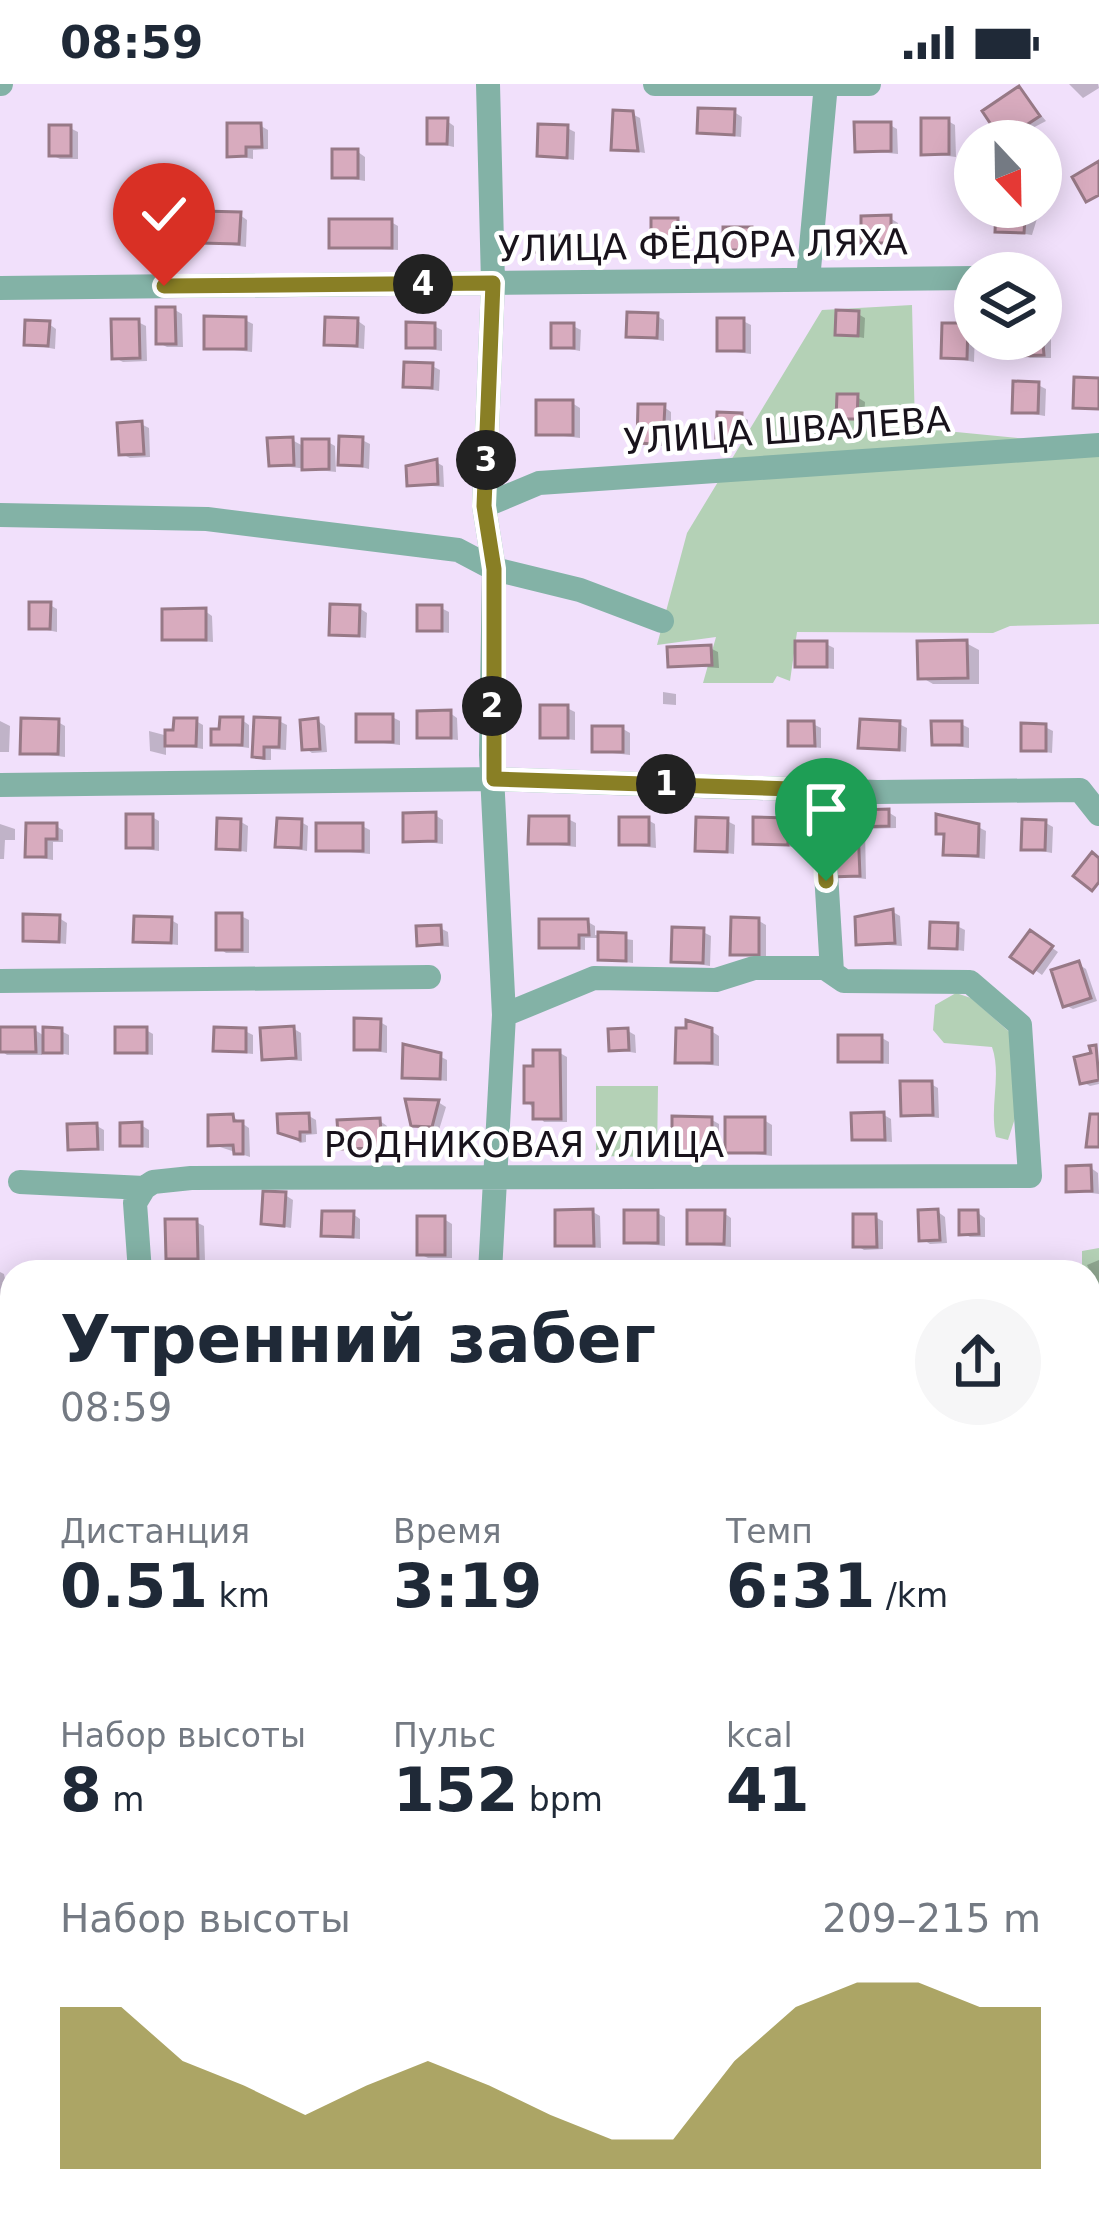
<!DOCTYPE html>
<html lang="ru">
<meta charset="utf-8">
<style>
body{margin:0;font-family:"DejaVu Sans",sans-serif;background:#f6f6f7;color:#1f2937;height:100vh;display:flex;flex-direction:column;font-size:45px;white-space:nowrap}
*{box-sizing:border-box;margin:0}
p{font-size:39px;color:#747a83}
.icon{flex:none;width:66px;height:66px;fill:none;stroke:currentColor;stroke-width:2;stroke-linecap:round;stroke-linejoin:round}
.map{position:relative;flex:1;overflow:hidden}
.sheet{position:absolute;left:0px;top:1176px;width:1101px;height:975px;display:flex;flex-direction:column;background:#fff;border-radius:36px 36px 0 0;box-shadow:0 6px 30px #0003}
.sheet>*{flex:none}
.needle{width:78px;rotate:158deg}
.tools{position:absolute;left:954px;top:36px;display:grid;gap:24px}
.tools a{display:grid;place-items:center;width:108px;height:108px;border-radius:50%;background:#fff;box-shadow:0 6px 30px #0003;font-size:60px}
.pin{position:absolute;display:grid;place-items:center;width:102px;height:102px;color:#fff;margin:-123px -51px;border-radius:50% 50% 50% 0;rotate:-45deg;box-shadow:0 0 12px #0007}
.pin .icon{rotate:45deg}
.km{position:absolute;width:60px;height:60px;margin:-30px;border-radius:50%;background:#222;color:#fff;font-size:33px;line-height:60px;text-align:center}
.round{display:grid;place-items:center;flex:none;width:126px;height:126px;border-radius:63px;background:#f6f6f7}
.summary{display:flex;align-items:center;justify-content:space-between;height:204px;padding:0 60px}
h1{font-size:66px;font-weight:800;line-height:90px}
.figures{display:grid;grid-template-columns:repeat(3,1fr);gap:18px;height:204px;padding:12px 60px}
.figures div{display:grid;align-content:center}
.figures b{font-size:60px;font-weight:800}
.figures small{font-size:33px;font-weight:400}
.figures p{font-size:33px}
.chart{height:336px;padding:24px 60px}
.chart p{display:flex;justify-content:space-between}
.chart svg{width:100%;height:216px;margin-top:12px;fill:#897f25;opacity:.7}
.status{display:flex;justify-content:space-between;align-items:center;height:84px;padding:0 60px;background:#fff;direction:ltr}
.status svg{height:33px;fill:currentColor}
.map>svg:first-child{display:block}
</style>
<div class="status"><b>08:59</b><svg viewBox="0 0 49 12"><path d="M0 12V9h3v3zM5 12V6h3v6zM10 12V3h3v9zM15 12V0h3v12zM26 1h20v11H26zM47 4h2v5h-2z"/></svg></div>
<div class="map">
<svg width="1099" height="2150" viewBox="0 0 1099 2150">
<rect width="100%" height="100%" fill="#f1e0fb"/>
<!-- green -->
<path fill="#b4d1b6" d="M912,221L915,344L1099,362V540L1010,542L993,549L797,548L790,597L777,592L773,599H703L716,553L657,561L687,449L822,226Z
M956,909L971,914L1014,952L1018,1025L1008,1056L996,1053C989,1022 1002,992 992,963L944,959L933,946L935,921Z
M596,1002H658L657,1073L596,1072Z
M1099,1164V1324L1089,1312V1188H1082V1167Z
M1089,1362L1099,1368V1522L1089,1526Z"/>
<!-- shadow -->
<path fill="#0003" d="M1069,0H1098L1099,4L1083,14Z
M1020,6L1046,37L1008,57L986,28Z
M734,28L742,33L741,53L700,48Z
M632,30L640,34L645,69L614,64Z
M447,37L454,42V63L430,58Z
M948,37L955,41L956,73L924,69Z
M890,41L897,45L898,70L858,66Z
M261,42L268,46V65L253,66V75L230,71Z
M70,44L78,48V75H60L52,71Z
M567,44L575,48L574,76L540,71Z
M358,68L365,73V97L335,92Z
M999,123L1039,128L1032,151L998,146Z
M183,128L191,132L189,167L154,161Z
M240,131L247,136L246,163L203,157Z
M890,134L898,139V161L864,158Z
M677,137L684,141V170L654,165Z
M391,138L398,142V166L332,162Z
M751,146L759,150V168L726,165Z
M564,154L572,159V171L533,167Z
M175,226L182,230L183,263H167L159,259Z
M858,230L865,234L864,254L838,249Z
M657,232L664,236V257L629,251Z
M245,236L253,240L252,268L207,263Z
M358,237L365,242L364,265L327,259Z
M743,237L751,241V270L720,266Z
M138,238L146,242L147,277L123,278L115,274Z
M49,240L56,245L55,265L27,260Z
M1041,240L1051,244V274H1030L1022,270V255H1041Z
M434,242L442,246V267L409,262Z
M573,242L581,246L580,267L554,262Z
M968,242L975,246L974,278L944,272Z
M432,282L440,286L439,307L406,301Z
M1038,301L1046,305L1045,332L1015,327Z
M857,313L865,318L864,338L839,333Z
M572,319L580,324V354L539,349Z
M664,323L671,328V342H662V362H648L640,358Z
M741,332L748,336L747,358L719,353Z
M141,340L149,344L150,373L130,374L122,370Z
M292,356L305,363L328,358L335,362L336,388L272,381Z
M362,356L370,360L369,385L337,377Z
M436,378L443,382L444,403L410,400Z
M50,521L57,525V548L32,543Z
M359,524L367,529L366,554L332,549Z
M441,524L449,528V549L420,545Z
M205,527L212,532L213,558L165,554Z
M966,559L979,566V600H933L921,593Z
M826,560L834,564V585L798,581Z
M710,564L718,568L719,584L671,581Z
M663,608L676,610V621L663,620Z
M567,624L575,628V656L543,652Z
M450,629L457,634L458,656L420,652Z
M392,633L400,637V661L359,656Z
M242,636L249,641V664L214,659Z
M0,637L10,642L9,668H0Z
M196,637L203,641V665L166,659V671L150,667L149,647L168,652Z
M279,637L287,641L286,666L271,665V676H263L255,671Z
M318,637L325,642L327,668L312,669L305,664Z
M58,638L65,642V673L23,668Z
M813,640L821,644V664L791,660Z
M899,640L907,644L906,668L861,662Z
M961,640L969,644V664L935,659Z
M1045,643L1053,647L1052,669L1024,665Z
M623,645L630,649V671L595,667Z
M888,728L896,733V744L865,745L866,795L832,791L830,730Z
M435,731L443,736V760L406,756Z
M152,733L159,737V767L129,763Z
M568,735L576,739V763L531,758Z
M648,736L655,740L656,764L622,760Z
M788,736L795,741L794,763L756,758Z
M727,737L735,741L734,770L698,765Z
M241,738L248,742L247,768L219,763Z
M301,738L308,742L307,767L279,762Z
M1046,739L1053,743L1052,769L1024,764Z
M0,740L15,745V756H5L4,775H0Z
M56,742L63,746V758H53V776L28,772Z
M362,742L370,746V770L319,765Z
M978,743L986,747L985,775L947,770V753L939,748Z
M893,828L900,832L902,862L859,859Z
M241,832L249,836V869H226L219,864Z
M59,834L67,839L66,860L26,855Z
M171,836L178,840V861L137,856Z
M759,837L766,841V874L733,869Z
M588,838L595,842V851L633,856V879L601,875V854H585V866L542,862Z
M957,842L965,846L964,867L932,862Z
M440,844L448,848L449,863L420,860Z
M703,848L711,852L710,882L674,876Z
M1038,854L1058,868L1042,891L1015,872Z
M1078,880L1086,885L1097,917L1073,925L1065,921Z
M380,938L387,942V969L357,964Z
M700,940L719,952V982L678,977L679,946Z
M294,945L301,949L302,977L265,974Z
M0,946H35L46,953L61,947L69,951V971L42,965V971H7L0,966Z
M146,946L153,950V971L118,967Z
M245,947L253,951V970L216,966Z
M628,947L635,951L636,969L612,965Z
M882,954L889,958V980L841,976Z
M406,963H422L447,976V997L405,992Z
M1095,964L1099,1000L1090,1002L1083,998Z
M560,969L567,973V1038H544L527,1017Z
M931,1000L938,1004L939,1034L904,1030Z
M438,1018L446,1023L439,1046L413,1040Z
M884,1031L891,1035L892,1058L855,1055Z
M309,1032L316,1036L317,1050L306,1051V1058L300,1059L292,1051Z
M233,1033L249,1044L250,1073L211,1060Z
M712,1036L719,1040V1070L675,1065Z
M764,1036L772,1041V1072L728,1067Z
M380,1037L387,1042L388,1066L341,1063Z
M141,1041L149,1046V1064L123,1060Z
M97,1042L104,1046V1067L70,1064Z
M1091,1084L1098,1089L1099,1110L1069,1106Z
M285,1111L293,1116L291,1144L264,1139Z
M593,1128L600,1132L601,1164L558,1160Z
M938,1128L945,1133L947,1159L930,1160L922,1155Z
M657,1129L665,1133V1162L627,1158Z
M724,1129L731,1134V1163L690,1159Z
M978,1129L985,1134V1153H970L962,1149Z
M353,1130L360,1135V1155L324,1151Z
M875,1133L883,1137V1165L864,1166L856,1161Z
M444,1135L452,1140V1174H428L420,1170Z
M196,1138L204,1142L205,1177L169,1174Z
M1099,1176V1205L1087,1181Z
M0,1188L4,1190L10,1219H0Z
M0,1341L12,1350L3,1371L0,1370Z
M0,1458L12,1466V1489L6,1497L0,1493Z
M0,1589L12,1597L7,1629L0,1625Z
M3,1714L12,1720V1751L0,1743Z
M1089,1757L1098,1763L1092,1772L1089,1770Z
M2,1996L12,2002V2034L7,2040L0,2037Z
M1099,2096V2122L1089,2115Z
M53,2139H87L78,2150H63Z
M290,2139H327L329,2141L316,2150H298Z
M371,2139L382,2140L389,2150H355Z
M595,2139H620L612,2150Z
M893,2139H939L932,2150H909Z
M750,2140L758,2144L766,2150H742Z"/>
<!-- building -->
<path fill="#d8abbe" stroke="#977986" stroke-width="3" d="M1019,2L1040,32L1002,57L982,27Z
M698,24L735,25L734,51L697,49Z
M613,26L633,27L638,67L611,66Z
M427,34H448L447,60H427Z
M921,34H949V70L921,71Z
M854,38H891V67L855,68Z
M227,39H261L262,63H246V72L227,73Z
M538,40L568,41L567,74L537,72Z
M49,41H71V72H49Z
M332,65H358V94H332Z
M1099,77V111L1086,118L1072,93Z
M996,123H1033V135H1025L1024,149L995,148Z
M153,124L184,125L182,164L151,163Z
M201,127L241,128L239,160L200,159Z
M891,131V159H861V132Z
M651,134H678V167H651Z
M329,135H392V164H329Z
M723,143H752V166H723Z
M530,151H565V168H530Z
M156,223H175L176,260H156Z
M836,226L859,227L858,252L835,251Z
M627,228L658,229L657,254L626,253Z
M204,232L246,233V265H204Z
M325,233L358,234L357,262L324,261Z
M717,234H744V267H717Z
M111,235H139L140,274L112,275Z
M25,236L50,237L48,262L24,261Z
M1041,237L1044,271L1019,272V255H1041Z
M406,238L435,239V264H406Z
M551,239H574V264H551Z
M942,239H968L967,275L941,274Z
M404,278L433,279L432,304L403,303Z
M1074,293L1099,294V325L1073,324Z
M1013,297L1039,298L1038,329H1012Z
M837,310H858L857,335H836Z
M536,316H573V351H536Z
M638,320H665L664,339H655V360L637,359Z
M717,328L742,329L741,355L716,354Z
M142,337L144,370L119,371L117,339Z
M339,352L363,353L362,382L338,381Z
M293,353L294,381L269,382L267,354Z
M302,355H329V385L302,386Z
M437,375L438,400L407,402L406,382Z
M29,518H51L50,545H29Z
M330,520L360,521L359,552L329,551Z
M417,521H442V547H417Z
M206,524V556H162V525Z
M967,556L968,594L918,595L917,557Z
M795,557H827V583H795Z
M711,561L712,581L668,583L667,563Z
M540,621H568V654H540Z
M451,626V654H417V627Z
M356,630H393V658H356Z
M220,633H243L242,661H211V645H219Z
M254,633L280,634L279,663H264V674L252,673Z
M21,634L59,635L58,670H20Z
M174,634H197L196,662H165V646H173Z
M318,634L320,665L302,666L300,636Z
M860,635L900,637L899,666L858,664Z
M788,637H814L815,662H788Z
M931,637H962V661H932Z
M1021,639L1046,640V667H1021Z
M592,642H623V668H592Z
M889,725V742L858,743L860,792L829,793L827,727Z
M436,728V757L403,758V729Z
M126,730H153V764H126Z
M936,730L979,740L978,772L943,771L944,750H936Z
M529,732H569V760H528Z
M619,733H649V761H619Z
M696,733L728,734L727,768L695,767Z
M753,733L788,734V761L753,760Z
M217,734L241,735L240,766L216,765Z
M277,734L302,735L301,764L275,763Z
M1022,735L1046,736L1045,766H1021Z
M26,739H57V755H46V773H25Z
M316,739H363V767H316Z
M1092,768L1099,774V798L1092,807L1073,792Z
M893,825L895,859L856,861L855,833Z
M216,829H242V866H216Z
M23,830L60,831L59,858L23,857Z
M134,832L172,833L171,859L133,858Z
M731,833L759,834V871H730Z
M539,835H588L589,851H579V864H539Z
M930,838L958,839L957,865L929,864Z
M441,841L442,860L417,862L416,842Z
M672,843L704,844L703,879L671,878Z
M1030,846L1053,862L1033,889L1010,873Z
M598,848L626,849V877L598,876Z
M1079,877L1091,914L1063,923L1051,886Z
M354,934L381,935L380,966H354Z
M686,936L712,944V979H675L676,944H686Z
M294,942L296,974L262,976L260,944Z
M0,943H35L36,968H0Z
M43,943L62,944V969H43Z
M115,943H147V969H115Z
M214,943L246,944V968L213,967Z
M628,944L629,966L609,967L608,945Z
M838,951H882V978H838Z
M403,960L441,969L440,995L402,994Z
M1096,961L1099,996L1080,1000L1074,973L1091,969L1089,962Z
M533,966H560L561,1035H533V1019H524V982H533Z
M900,997H932L933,1031L901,1032Z
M405,1015L439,1016L432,1043L411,1042Z
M884,1028L885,1056H852L851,1029Z
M309,1029L310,1048H300V1056L278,1049L277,1030Z
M233,1030L234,1037H243V1070H234L233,1061L208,1062V1031Z
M1090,1030H1099V1063H1086Z
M672,1032L712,1033V1067H672Z
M725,1033H765V1069H725Z
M380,1034L382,1064L339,1065L337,1036Z
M142,1038V1062H120V1039Z
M97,1039L98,1065L68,1066L67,1040Z
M1091,1081L1092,1107L1066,1108V1082Z
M263,1107L286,1108L284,1142L261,1140Z
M593,1125L594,1162H555V1126Z
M938,1125L940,1156L919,1157L918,1126Z
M624,1126H658V1159H624Z
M687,1126H725L724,1160H687Z
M959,1126H978L979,1150L959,1151Z
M322,1127H354L353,1153L321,1152Z
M853,1130H876L877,1163H853Z
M417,1132H445V1171H417Z
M165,1135H197L198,1175H166Z
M1096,1614L1099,1617V1666L1089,1659V1624Z
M1,1992L12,2000V2021L0,2036Z"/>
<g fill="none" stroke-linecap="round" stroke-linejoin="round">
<!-- minor -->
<path stroke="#83b2a6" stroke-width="24" d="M0,0H1
M488,0L493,199L484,422L494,485L491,671L504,931L490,1188
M655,0H869
M808,196L826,0
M0,204L975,194
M484,422L539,399L1099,361
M0,431L207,435L458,466L494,485L580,506L662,537
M0,701L494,695L877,708L1080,706L1099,730
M821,706L832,888
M0,897L429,893
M20,1098L144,1104L153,1098L191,1094L1030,1092L1020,941L970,898L844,897L825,884H754L716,896L594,894L504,931
M140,1188L135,1119L144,1104
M0,1245H12
M0,1424L12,1433
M0,1662L12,1671
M1089,1795L1099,1787
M0,1913L12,1896
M118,2139L123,2150
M440,2139L454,2150
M523,2150L532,2139
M818,2150L827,2139"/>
</g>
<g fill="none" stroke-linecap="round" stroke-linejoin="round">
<defs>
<path id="route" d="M164,202L493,199L484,422L494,485V695L821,706L826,797"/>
</defs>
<!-- route casing -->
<use href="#route" stroke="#fff" stroke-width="24"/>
<!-- route -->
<use href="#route" stroke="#897f25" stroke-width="15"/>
</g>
<g text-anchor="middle" stroke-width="9" stroke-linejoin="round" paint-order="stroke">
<!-- street labels -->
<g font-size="36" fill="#19131c" stroke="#fff">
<text transform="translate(703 161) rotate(-1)" y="13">УЛИЦА ФЁДОРА ЛЯХА</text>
<text transform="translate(787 346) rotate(-4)" y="13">УЛИЦА ШВАЛЕВА</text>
<text x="524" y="1073">РОДНИКОВАЯ УЛИЦА</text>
</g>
</g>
</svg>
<div class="tools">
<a><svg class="needle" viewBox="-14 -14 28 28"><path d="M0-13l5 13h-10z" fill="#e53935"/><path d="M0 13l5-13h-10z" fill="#747a83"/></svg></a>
<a><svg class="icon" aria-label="layers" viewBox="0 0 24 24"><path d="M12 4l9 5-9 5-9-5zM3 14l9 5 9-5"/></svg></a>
</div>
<div class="pin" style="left:826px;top:797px;background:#1e9e55"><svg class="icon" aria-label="arrive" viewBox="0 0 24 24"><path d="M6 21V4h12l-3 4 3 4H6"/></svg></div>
<div class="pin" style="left:164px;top:202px;background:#d93025"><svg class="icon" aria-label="check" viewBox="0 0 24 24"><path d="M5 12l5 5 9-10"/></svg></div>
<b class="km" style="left:666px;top:700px">1</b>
<b class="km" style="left:492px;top:622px">2</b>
<b class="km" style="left:486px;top:376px">3</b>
<b class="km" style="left:423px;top:200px">4</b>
<section class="sheet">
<div class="summary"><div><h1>Утренний забег</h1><p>08:59</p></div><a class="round"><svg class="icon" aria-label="share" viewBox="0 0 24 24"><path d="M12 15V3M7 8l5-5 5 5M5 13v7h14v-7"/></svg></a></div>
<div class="figures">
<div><p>Дистанция</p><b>0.51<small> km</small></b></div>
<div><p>Время</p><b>3:19</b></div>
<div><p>Темп</p><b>6:31<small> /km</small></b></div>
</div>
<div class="figures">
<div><p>Набор высоты</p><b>8<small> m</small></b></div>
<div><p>Пульс</p><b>152<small> bpm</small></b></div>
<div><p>kcal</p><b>41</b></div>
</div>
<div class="chart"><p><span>Набор высоты</span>209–215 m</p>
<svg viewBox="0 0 160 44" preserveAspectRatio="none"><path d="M0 44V11L10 11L20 22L30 27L40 33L50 27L60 22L70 27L80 33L90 38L100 38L110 22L120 11L130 6L140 6L150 11L160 11V44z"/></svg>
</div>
</section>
</div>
